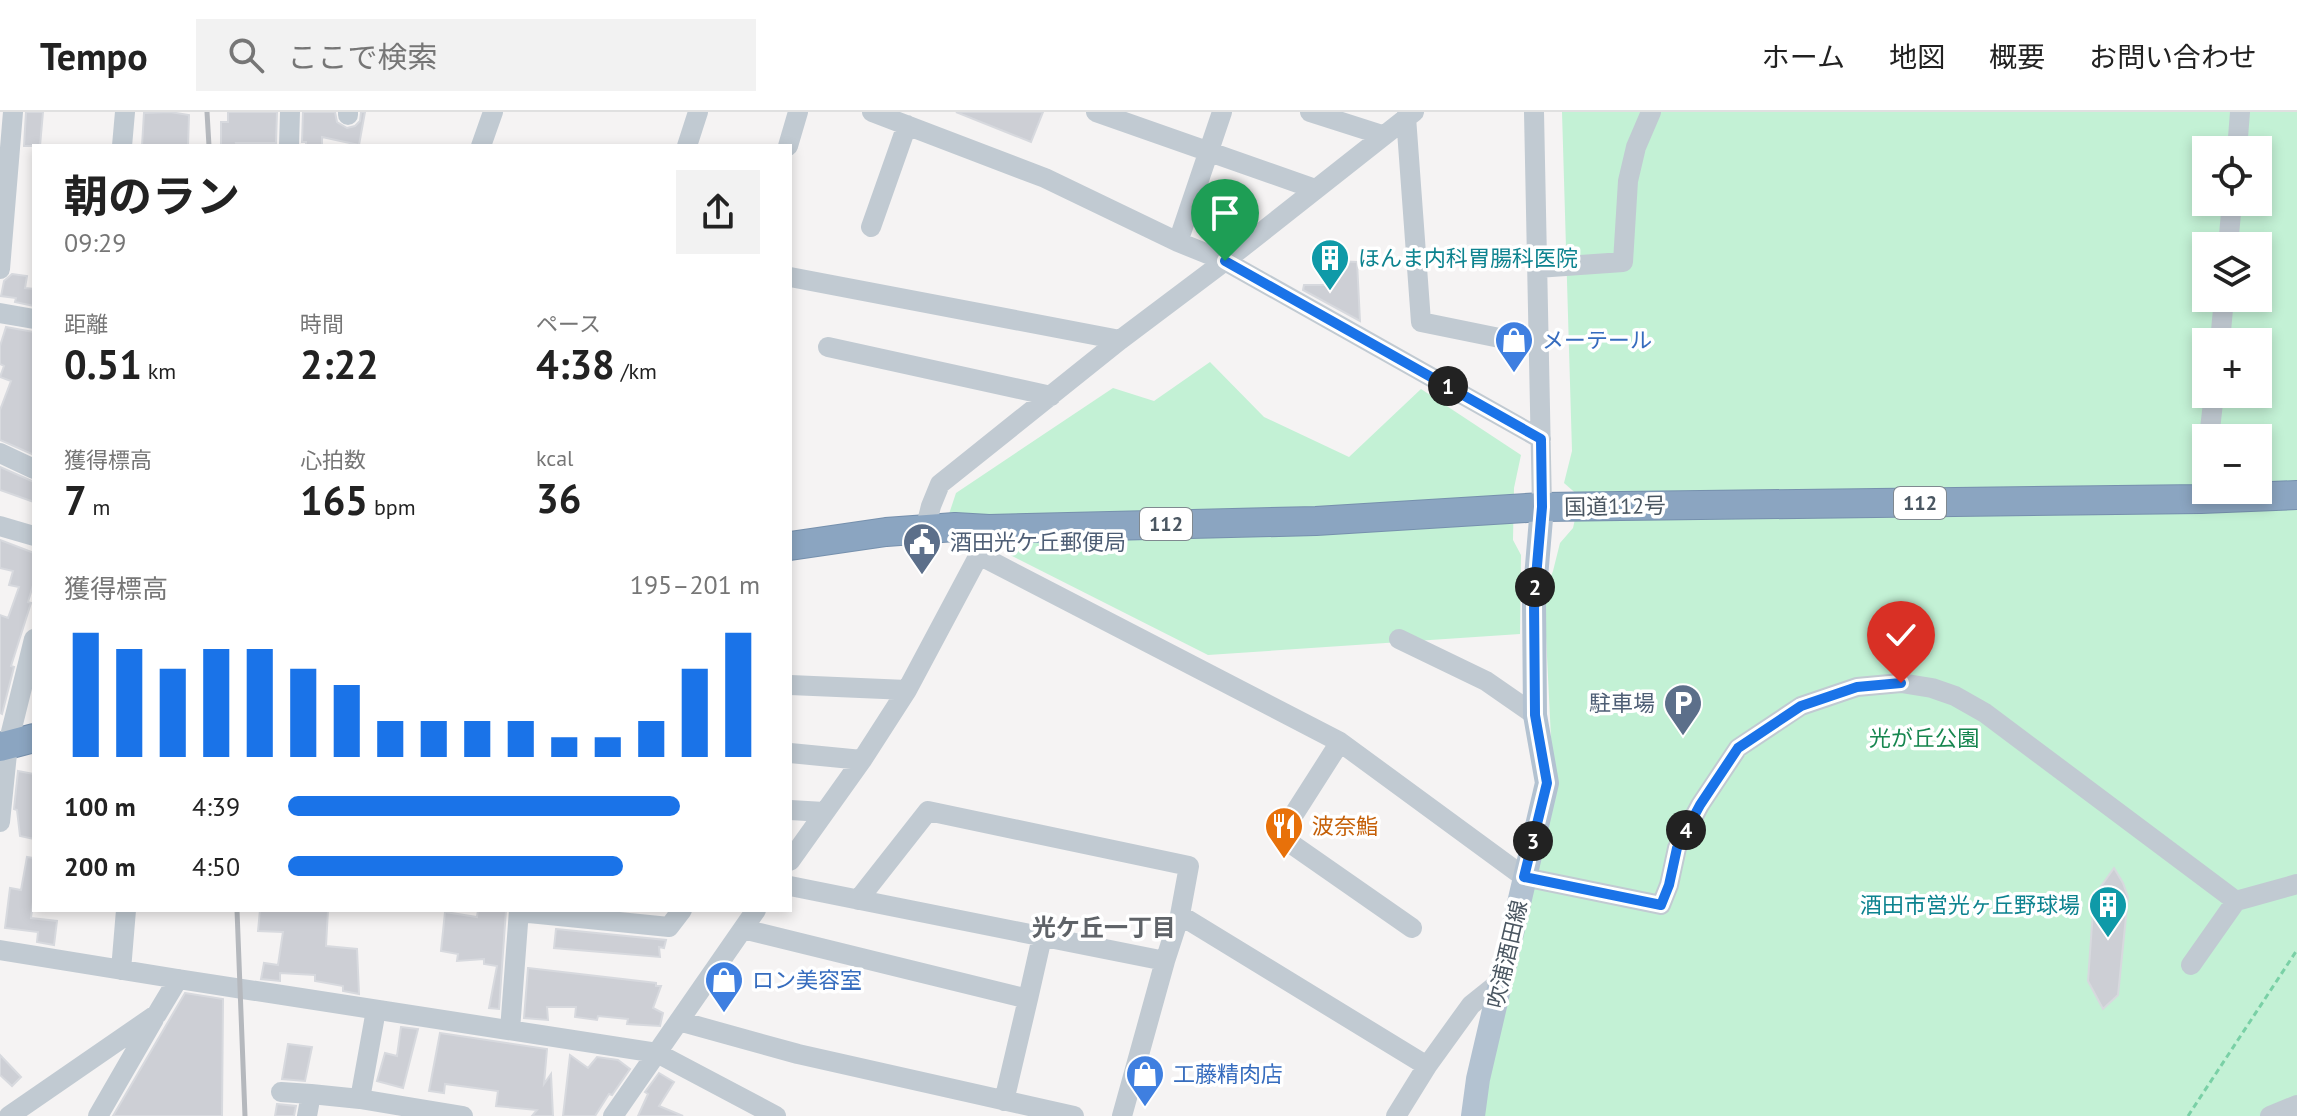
<!DOCTYPE html>
<html lang="ja">
<meta charset="utf-8">
<style>
body{margin:0;font-family:"PT Sans","Noto Sans JP",sans-serif;background:#f2f2f2;color:#222;height:100vh;display:flex;flex-direction:column;font-size:30px;white-space:nowrap}
*{box-sizing:border-box;margin:0}
p{font-size:26px;color:#767676}
.icon{flex:none;width:44px;height:44px;fill:none;stroke:currentColor;stroke-width:2;stroke-linecap:round;stroke-linejoin:round}
.map{position:relative;flex:1;overflow:hidden}
.panel{position:absolute;left:32px;top:32px;width:760px;height:768px;display:flex;flex-direction:column;background:#fff;border-radius:0px;box-shadow:0 4px 12px #0003}
.panel>*{flex:none}
.buttons{position:absolute;left:2192px;top:24px;display:grid;gap:16px}
.buttons a{display:grid;place-items:center;width:80px;height:80px;border-radius:0px;background:#fff;box-shadow:0 4px 12px #0003;font-size:40px}
.pin{position:absolute;display:grid;place-items:center;width:68px;height:68px;color:#fff;margin:-82px -34px;border-radius:50% 50% 50% 0;rotate:-45deg;box-shadow:0 0 8px #0007}
.pin .icon{rotate:45deg}
.km{position:absolute;width:40px;height:40px;margin:-20px;border-radius:50%;background:#222;color:#fff;font-size:22px;line-height:40px;text-align:center}
.round{display:grid;place-items:center;flex:none;width:84px;height:84px;border-radius:0px;background:#f2f2f2}
.overview{display:flex;align-items:center;justify-content:space-between;height:136px;padding:0 32px}
h1{font-size:44px;font-weight:700;line-height:60px}
.figures{display:grid;grid-template-columns:repeat(3,1fr);gap:12px;height:136px;padding:8px 32px}
.figures div{display:grid;align-content:center}
.figures b{font-size:40px;font-weight:700}
.figures small{font-size:22px;font-weight:400}
.figures p{font-size:22px}
.chart{height:224px;padding:16px 32px}
.chart p{display:flex;justify-content:space-between}
.chart svg{width:100%;height:144px;margin-top:8px;stroke:#1a73e8;stroke-width:6}
ul{padding:0 32px;list-style:none;font-size:26px}
li{display:grid;grid-template-columns:128px 96px 1fr;align-items:center;height:60px}
li i{height:20px;border-radius:10px;background:#1a73e8}
header{display:flex;align-items:center;gap:48px;box-sizing:border-box;height:112px;padding:0 40px;background:#fff;border-bottom:2px solid #e0e0e0}
header strong{font-size:38px}
nav{display:flex;gap:44px;margin-inline-start:auto;font-size:28px}
.search{width:560px;height:72px;background:#f2f2f2;display:flex;align-items:center;gap:20px;box-sizing:border-box;padding:0 28px;border-radius:0px;color:#767676;font-size:30px}
.map>svg:first-child{display:block}
</style>
<header>
<strong>Tempo</strong>
<div class="search"><svg class="icon" aria-label="search" viewBox="0 0 24 24"><circle cx="10" cy="10" r="6"/><path d="M15 15l6 6"/></svg>ここで検索</div>
<nav><a>ホーム</a><a>地図</a><a>概要</a><a>お問い合わせ</a></nav>
</header>
<div class="map">
<svg width="2297" height="1004" viewBox="0 0 2297 1004">
<rect width="100%" height="100%" fill="#f5f3f3"/>
<!-- green -->
<path fill="#c3f1d5" fill-rule="evenodd" d="M1562,0H2297V1004H1477L1553,667L1544,483L1553,459L1560,431L1573,416L1580,385L1564,371L1572,339ZM2206,38H2258V90H2206ZM2206,134H2258V186H2206ZM2206,230H2258V282H2206ZM2206,326H2258V378H2206Z
M1210,250L1264,305L1349,345L1421,277L1521,343L1514,376L1513,428L1521,443L1520,522L1208,543L1006,441L1011,402H949L956,381L1113,276L1154,289Z"/>
<!-- building -->
<path fill="#cdcfd5" stroke="#d7d9de" stroke-width="2" d="M26,0H43L40,34H24Z
M170,0L189,3L188,34H142L144,1Z
M228,0H277L276,31H236L237,34H221V10H228Z
M303,0H335L337,10L347,16L355,14L360,9L361,0H365L359,33L322,25V34H306V30H302Z
M956,0H1043L1031,30Z
M1335,149L1357,150L1360,209L1303,178L1304,173H1331Z
M12,162L27,164L25,176L34,177V194L15,190L16,186L1,184L4,169Z
M6,215L34,220V343L0,328V298L11,269L0,265L4,254L0,252V234Z
M0,355L34,370V390L0,378Z
M0,428L34,441V470L28,490L31,491L11,554L14,555L2,602L0,601V503L8,506L19,475L9,473L13,459L0,456Z
M18,659L34,662V727L20,724L17,698L14,697Z
M27,745L34,746V782L31,806L57,809L54,833L37,830L38,820L5,816L10,776L21,778Z
M2114,756L2123,771L2128,785L2118,883L2103,897L2088,869L2094,784Z
M260,798H328L326,834L357,837L359,882L343,879V874L315,869V863L280,861V869L261,867L264,851L278,853L283,820L258,819Z
M478,798H506L499,897L489,896L497,854L484,852V847L457,849L458,842L441,839L445,800L477,805Z
M556,817L666,828L664,836L659,835L660,845L554,836Z
M528,856L656,871V874H661L653,896L663,901L660,914L627,912L628,907L598,904L597,908L575,905L576,895H547L548,908L524,906Z
M185,881L223,887L222,1004H113Z
M401,915L418,917L403,976L377,969L385,941L397,944Z
M440,921L547,937L544,972L551,962L553,1004H532L537,998L496,994L498,979L445,972L444,981L429,979Z
M288,932L312,935L305,969L282,967Z
M0,943L21,965L12,974L0,963Z
M570,943L588,956L597,945L618,948L630,957L612,983L609,982L595,1004H563Z
M659,961L674,970L659,994L683,1004H638L648,982L645,980Z
M277,992L296,994L294,1004H275Z"/>
<g fill="none" stroke-linecap="round" stroke-linejoin="round">
<defs>
<path id="highway" d="M790,434L886,420L955,415L989,417L1316,409L1542,395L2201,387L2297,383
M0,635L34,626"/>
</defs>
<!-- highway casing -->
<use href="#highway" stroke="#7690ad" stroke-width="30"/>
<!-- path -->
<path stroke="#7ad0a6" stroke-width="3" stroke-dasharray="6 4" stroke-linecap="butt" d="M2188,1004L2297,838"/>
<!-- minor -->
<path stroke="#c1cad2" stroke-width="20" d="M872,0L1045,66L1178,130L1225,149L1541,327
M1096,0L1315,77
M1310,0L1382,23
M1534,0L1542,395
M348,3V0
M1406,5L1421,210L1539,234
M122,34L125,0
M289,34L290,0
M481,34L493,0
M687,34L698,0
M788,34L798,0
M2237,38L2240,0
M871,115L907,13
M1178,130L1222,0
M2228,134L2232,90
M1537,156L1623,150L1628,69L1636,35L1651,0
M0,157L13,0
M790,165L1120,228
M0,201L34,207
M2220,230L2224,186
M828,235L1051,284
M2209,326L2214,282
M0,341L34,357
M2201,387L2206,347
M0,414L34,424
M989,417L979,443L1340,630L1524,765L1661,793L1669,773L1677,736L1700,693L1738,636L1801,594L1857,575L1901,571L1932,576L1955,584L1985,601L2236,789L2297,772
M925,418L931,394L940,372L1120,228L1225,149L1414,0
M1399,527L1486,569L1535,603
M790,573L907,578
M1340,630L1280,724L1412,816
M790,641L862,648
M790,698L824,700
M0,710L8,632L34,527
M790,749L862,648L907,578L979,443
M790,774L1165,849
M858,788L928,699L1189,754L1180,803
M519,800L669,815L682,798
M743,817L1028,887L1004,989
M0,838L178,867L657,941L776,1004
M2191,853L2236,789
M121,858L126,798
M1028,887L1042,825
M679,909L798,942L1074,1004
M510,918L519,798
M281,980L311,982
M360,987L376,898
M9,1004L157,902L178,867
M98,1004L154,907
M307,1004L311,982L360,987L463,1004
M613,1004L756,798
M1122,1004L1165,849L1180,803L1427,954
M1396,1004L1427,954L1471,893L1501,869
M2270,1004L2297,993"/>
<!-- major -->
<path stroke="#b3c2d1" stroke-width="24" d="M1473,1004L1478,967L1547,671L1535,603L1534,489L1542,395"/>
<!-- highway -->
<use href="#highway" stroke="#8ba5c1" stroke-width="28"/>
<!-- rail -->
<path stroke="#b5b8bd" stroke-width="5" d="M207,0L209,34
M237,798L245,1004"/>
</g>
<g fill="none" stroke-linecap="round" stroke-linejoin="round">
<defs>
<path id="route" d="M1225,149L1541,327L1542,395L1534,489L1535,603L1547,671L1524,765L1661,793L1669,773L1677,736L1700,693L1738,636L1801,594L1857,575L1901,571"/>
</defs>
<!-- route casing -->
<use href="#route" stroke="#fff" stroke-width="16"/>
<!-- route -->
<use href="#route" stroke="#1a73e8" stroke-width="10"/>
</g>
<!-- icons -->
<defs>
<symbol id="building-pin" viewBox="-11 -11 22 30"><path d="M0 17L-7.5 6A9.5 9.5 0 1 1 7.5 6Z" fill="#0f9aa8" stroke="#fff"/><path d="M-4-6H4V6H1V3H-1V6H-4ZM-2.5-4.3h1.7v1.8h-1.7ZM.8-4.3h1.7v1.8H.8ZM-2.5-1h1.7V.8h-1.7ZM.8-1h1.7V.8H.8Z" fill="#fff"/></symbol>
<symbol id="shop-pin" viewBox="-11 -11 22 30"><path d="M0 17L-7.5 6A9.5 9.5 0 1 1 7.5 6Z" fill="#3f7fe0" stroke="#fff"/><path d="M-5-2.5h2.3a2.7 3.5 0 0 1 5.4 0H5L5.5 6h-11ZM-1.5-2.5h3a1.5 2.3 0 0 0-3 0Z" fill="#fff"/></symbol>
<symbol id="civic-pin" viewBox="-11 -11 22 30"><path d="M0 17L-7.5 6A9.5 9.5 0 1 1 7.5 6Z" fill="#5c6f8a" stroke="#fff"/><path d="M-.6-6.5H3V-4.5H.6V-3L4-1V1h2V6H-6V1h2V-1L-.6-3ZM-1.2 2.5V6h2.4V2.5Z" fill="#fff"/></symbol>
<symbol id="parking-pin" viewBox="-11 -11 22 30"><path d="M0 17L-7.5 6A9.5 9.5 0 1 1 7.5 6Z" fill="#5c6f8a" stroke="#fff"/><path d="M-3.5-5.5H1a3.5 3.5 0 0 1 0 7H-1V5.5H-3.5ZM-1-3.4V-.6H.8a1.4 1.4 0 0 0 0-2.8Z" fill="#fff"/></symbol>
<symbol id="restaurant-pin" viewBox="-11 -11 22 30"><path d="M0 17L-7.5 6A9.5 9.5 0 1 1 7.5 6Z" fill="#e8710a" stroke="#fff"/><path d="M-5-6h1v4h1v-4h1v4h1v-4h1v5L-1.5 .5V6h-2V.5L-5-1ZM5-6V6H3V1.5H1.5Q1.5-4 5-6Z" fill="#fff"/></symbol>
</defs>
<g fill-rule="evenodd">
<use href="#building-pin" x="1308" y="124" width="44" height="60"/>
<use href="#shop-pin" x="1492" y="206" width="44" height="60"/>
<use href="#civic-pin" x="900" y="408" width="44" height="60"/>
<use href="#parking-pin" x="1661" y="569" width="44" height="60"/>
<use href="#restaurant-pin" x="1262" y="692" width="44" height="60"/>
<use href="#building-pin" x="2086" y="771" width="44" height="60"/>
<use href="#shop-pin" x="702" y="846" width="44" height="60"/>
<use href="#shop-pin" x="1123" y="940" width="44" height="60"/>
</g>
<g text-anchor="middle" stroke-width="7" stroke-linejoin="round" paint-order="stroke">
<!-- shield labels -->
<g fill="#fff" stroke="#808990" stroke-width="2">
<rect x="1894" y="375" width="52" height="32" rx="6"/>
<rect x="1140" y="396" width="52" height="32" rx="6"/>
</g>
<g font-size="20" font-weight="bold" fill="#4a5661">
<text x="1920" y="398">112</text>
<text x="1166" y="419">112</text>
</g>
<!-- culture labels -->
<g font-size="22" fill="#0d838f" stroke="#fff" text-anchor="start">
<text x="1358" y="154">ほんま内科胃腸科医院</text>
<text x="2080" y="801" text-anchor="end">酒田市営光ヶ丘野球場</text>
</g>
<!-- shop labels -->
<g font-size="22" fill="#366cbe" stroke="#fff" text-anchor="start">
<text x="1542" y="236">メーテール</text>
<text x="752" y="876">ロン美容室</text>
<text x="1173" y="970">工藤精肉店</text>
</g>
<!-- street labels -->
<g font-size="22" fill="#4a5661" stroke="#fff">
<text transform="translate(1615 394) rotate(-1)" y="8">国道112号</text>
<text transform="translate(1507 842) rotate(-77)" y="8">吹浦酒田線</text>
</g>
<!-- service labels -->
<g font-size="22" fill="#4e5e75" stroke="#fff" text-anchor="start">
<text x="950" y="438">酒田光ケ丘郵便局</text>
<text x="1655" y="599" text-anchor="end">駐車場</text>
</g>
<!-- park labels -->
<g font-size="22" fill="#17864f" stroke="#fff">
<text x="1924" y="634">光が丘公園</text>
</g>
<!-- food labels -->
<g font-size="22" fill="#c56008" stroke="#fff" text-anchor="start">
<text x="1312" y="722">波奈鮨</text>
</g>
<!-- neighbourhood labels -->
<g font-size="24" font-weight="bold" fill="#5f6368" stroke="#fff">
<text x="1104" y="824">光ケ丘一丁目</text>
</g>
</g>
</svg>
<div class="buttons">
<a><svg class="icon" aria-label="locate" viewBox="0 0 24 24"><circle cx="12" cy="12" r="6"/><path d="M12 2v4M12 18v4M2 12h4M18 12h4"/></svg></a>
<a><svg class="icon" aria-label="layers" viewBox="0 0 24 24"><path d="M12 4l9 5-9 5-9-5zM3 14l9 5 9-5"/></svg></a>
<a>+</a>
<a>−</a>
</div>
<div class="pin" style="left:1225px;top:149px;background:#1e9e55"><svg class="icon" aria-label="arrive" viewBox="0 0 24 24"><path d="M6 21V4h12l-3 4 3 4H6"/></svg></div>
<div class="pin" style="left:1901px;top:571px;background:#d93025"><svg class="icon" aria-label="check" viewBox="0 0 24 24"><path d="M5 12l5 5 9-10"/></svg></div>
<b class="km" style="left:1448px;top:274px">1</b>
<b class="km" style="left:1535px;top:475px">2</b>
<b class="km" style="left:1533px;top:729px">3</b>
<b class="km" style="left:1686px;top:718px">4</b>
<section class="panel">
<div class="overview"><div><h1>朝のラン</h1><p>09:29</p></div><a class="round"><svg class="icon" aria-label="share" viewBox="0 0 24 24"><path d="M12 15V3M7 8l5-5 5 5M5 13v7h14v-7"/></svg></a></div>
<div class="figures">
<div><p>距離</p><b>0.51<small> km</small></b></div>
<div><p>時間</p><b>2:22</b></div>
<div><p>ペース</p><b>4:38<small> /km</small></b></div>
</div>
<div class="figures">
<div><p>獲得標高</p><b>7<small> m</small></b></div>
<div><p>心拍数</p><b>165<small> bpm</small></b></div>
<div><p>kcal</p><b>36</b></div>
</div>
<div class="chart"><p><span>獲得標高</span>195–201 m</p>
<svg viewBox="0 0 160 44" preserveAspectRatio="none"><path d="M5 44V6M15 44V11M25 44V17M35 44V11M45 44V11M55 44V17M65 44V22M75 44V33M85 44V33M95 44V33M105 44V33M115 44V38M125 44V38M135 44V33M145 44V17M155 44V6"/></svg>
</div>
<ul>
<li><b>100 m</b>4:39<i style="width:83%"></i></li>
<li><b>200 m</b>4:50<i style="width:71%"></i></li>
</ul>
</section>
</div>
